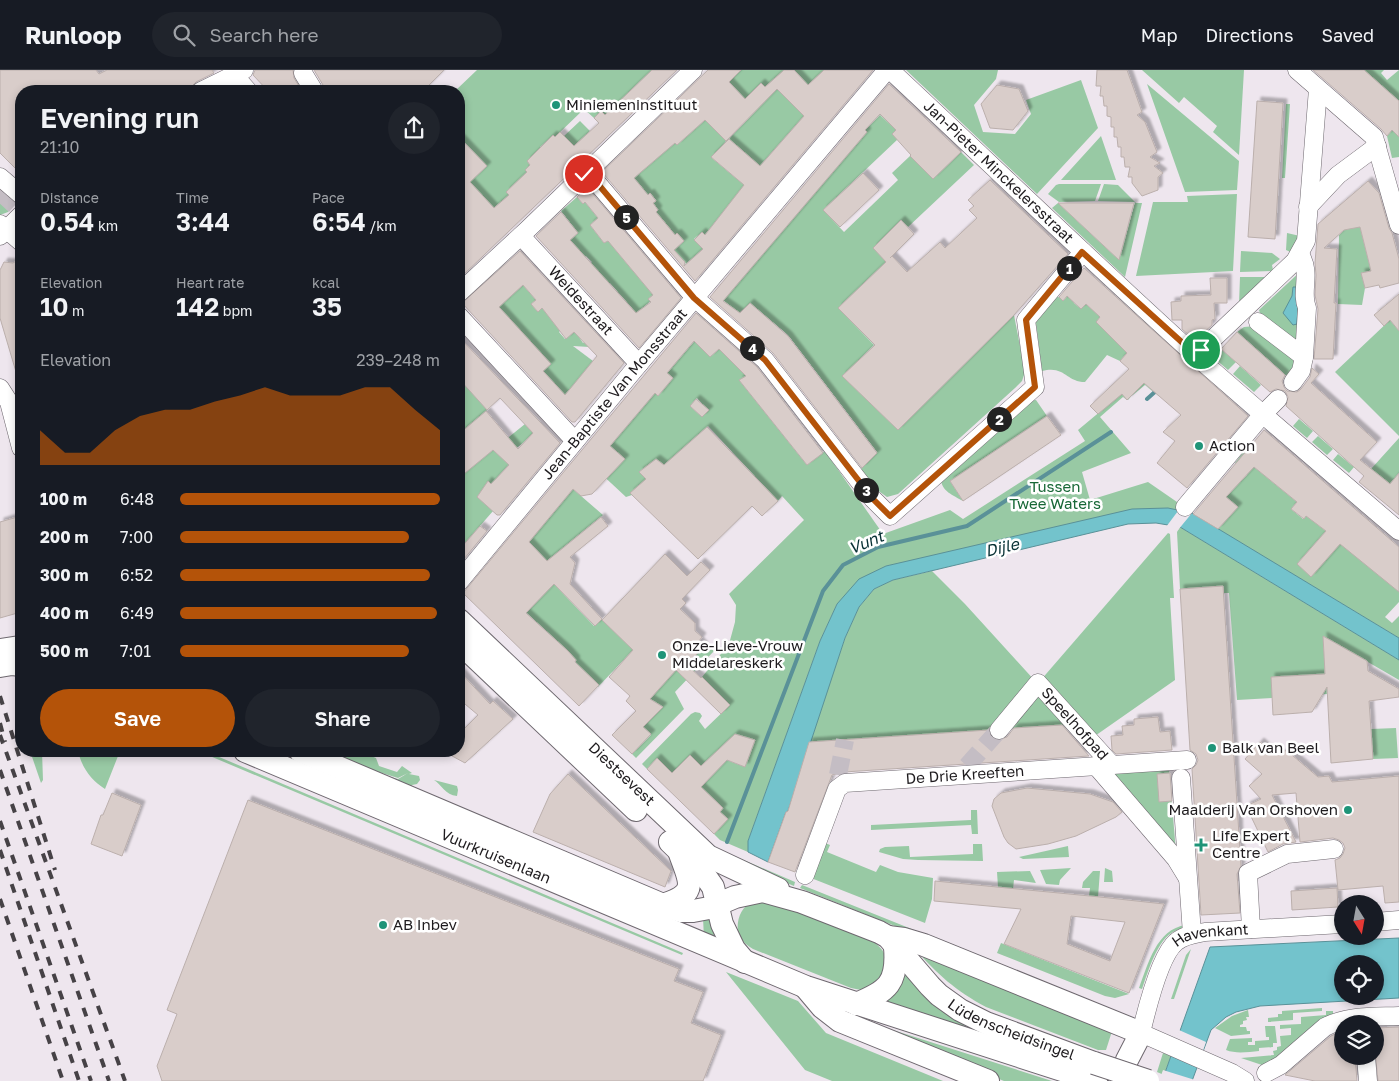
<!DOCTYPE html>
<meta charset="utf-8">
<style>
body{margin:0;font-family:"Golos Text",sans-serif;background:#20242c;color:#f1f3f6;height:100vh;display:flex;flex-direction:column;font-size:19px;white-space:nowrap}
*{box-sizing:border-box;margin:0}
p{font-size:16px;color:#9ea1a6}
.icon{flex:none;width:28px;height:28px;fill:none;stroke:currentColor;stroke-width:2;stroke-linecap:round;stroke-linejoin:round}
.map{position:relative;flex:1;overflow:hidden}
.sheet{position:absolute;left:15px;top:15px;width:450px;height:672px;display:flex;flex-direction:column;background:#171b24;border-radius:20px;box-shadow:0 2px 8px #0003}
.sheet>*{flex:none}
.needle{width:32px;rotate:169deg}
.tools{position:absolute;left:1334px;top:825px;display:grid;gap:10px}
.tools a{display:grid;place-items:center;width:50px;height:50px;border-radius:50%;background:#171b24;box-shadow:0 2px 8px #0003;font-size:25px}
.pin{position:absolute;display:grid;place-items:center;width:42px;height:42px;color:#fff;margin:-21px;border:2px solid #fff;border-radius:50%;box-shadow:0 1px 5px #0007}
.km{position:absolute;width:25px;height:25px;margin:-12px;border-radius:50%;background:#222;color:#fff;font-size:14px;line-height:25px;text-align:center}
.round{display:grid;place-items:center;flex:none;width:52px;height:52px;border-radius:26px;background:#20242c}
.summary{display:flex;align-items:center;justify-content:space-between;height:85px;padding:0 25px}
h1{font-size:28px;font-weight:600;line-height:38px}
.figures{display:grid;grid-template-columns:repeat(3,1fr);gap:8px;height:85px;padding:5px 25px}
.figures div{display:grid;align-content:center}
.figures b{font-size:25px;font-weight:600}
.figures small{font-size:14px;font-weight:400}
.figures p{font-size:14px}
.chart{height:140px;padding:10px 25px}
.chart p{display:flex;justify-content:space-between}
.chart svg{width:100%;height:90px;margin-top:5px;fill:#b45309;opacity:.7}
.action{display:flex;gap:10px;margin-top:auto;padding:10px 25px}
.action a{flex:1;height:58px;border-radius:30px;background:#b45309;color:#fff;font-size:20px;font-weight:600;line-height:58px;text-align:center}
.action a+a{background:#20242c;color:#f1f3f6}
ul{padding:0 25px;list-style:none;font-size:16px}
li{display:grid;grid-template-columns:80px 60px 1fr;align-items:center;height:38px}
li i{height:12px;border-radius:6px;background:#b45309}
header{display:flex;align-items:center;gap:30px;box-sizing:border-box;height:70px;padding:0 25px;background:#171b24;border-bottom:1px solid #363941}
header strong{font-size:24px}
nav{display:flex;gap:28px;margin-inline-start:auto;font-size:18px}
.search{width:350px;height:45px;background:#20242c;display:flex;align-items:center;gap:12px;box-sizing:border-box;padding:0 18px;border-radius:28px;color:#9ea1a6;font-size:19px}
.map>svg:first-child{display:block}
</style>
<header>
<strong>Runloop</strong>
<div class="search"><svg class="icon" aria-label="search" viewBox="0 0 24 24"><circle cx="10" cy="10" r="6"/><path d="M15 15l6 6"/></svg>Search here</div>
<nav><a>Map</a><a>Directions</a><a>Saved</a></nav>
</header>
<div class="map">
<svg width="1399" height="1011" viewBox="0 0 1399 1011">
<defs>
<filter id="shadow"><feDropShadow dx="4" dy="-4" stdDeviation="1" flood-color="#0004"/></filter>
</defs>
<rect width="100%" height="100%" fill="#eee6ee"/>
<!-- green -->
<path fill="#98c9a4" fill-rule="evenodd" d="M477,0H652L605,45L601,42L594,48L584,39L555,67L553,65L540,77L545,84L525,100L527,102L506,122L509,125L489,142L475,144L459,157V135L463,131L459,126V121L487,96L459,67V21H455Z
M741,0H784L804,46L760,96L729,69L772,24L761,13L745,29L729,12Z
M794,0H824L808,15Z
M906,0H998L996,9L974,35L983,62L1015,64L1031,44L1026,30L1081,10L1098,58L1037,124Z
M1142,0H1244L1239,85L1213,62L1217,56L1184,27L1179,33Z
M1364,0H1384L1381,3L1387,10L1399,0V31Z
M1147,14L1239,91L1237,120L1185,122Z
M1286,34H1290L1285,108H1282Z
M880,45L896,60L892,64L898,69L823,140L844,162L898,110L892,103L910,86L933,109L961,82L974,95L908,157L901,151L886,192L838,238L874,275L843,306L898,360L1014,245L1025,302L1022,311L1015,318L898,424L887,427L880,422L860,400L877,382L788,265L750,233L739,243L723,230L867,62L865,60Z
M705,50L726,71L712,88L737,109L754,103L705,165L702,162L694,169L703,179L686,194L680,187L671,182L684,171L677,163L675,165L663,150L659,152L653,144L658,140L653,133L656,130L650,123L644,127L638,120L642,117L638,113L629,109L647,97L674,72L677,75Z
M580,51L590,61L574,76L564,66Z
M1392,60L1397,65H1399V87L1392,88L1387,66Z
M1101,66L1116,110H1061Z
M0,114L13,128V133L8,142L0,145Z
M1059,114H1101L1095,131L1059,132L1048,124L1056,115Z
M1104,114L1118,115L1136,133H1142L1125,207L1052,138L1058,133L1119,190L1135,132L1098,131Z
M1237,124L1233,201L1136,206L1153,132H1188L1187,126Z
M577,127L583,134L585,132L598,148L590,155L604,173L610,169L614,178L633,201H645L638,207L646,216L665,217L643,238L635,251L632,238L610,213L608,214L588,196L592,192L586,186L585,187L570,170L578,163L561,141Z
M1353,152L1360,157L1371,201L1362,203L1365,218L1362,235L1338,234L1339,165Z
M1287,163L1300,166L1295,184L1286,180Z
M1241,181L1272,183L1280,189L1272,195L1273,200L1272,201L1240,202Z
M1302,200L1298,272L1262,250L1259,240Z
M1240,207H1267L1239,234Z
M523,215L536,230L531,234L538,242L548,233L561,260L559,262L565,269L575,261L583,273L585,272L590,277L573,276L593,291L566,326L543,301L550,294L498,237Z
M1053,222L1063,231L1071,222L1074,233L1081,239L1086,234L1101,247L1127,283L1120,291L1107,285L1085,312C1066,312 1065,295 1042,301L1035,245Z
M1390,250L1399,261V366L1335,302Z
M1256,256L1298,292L1290,309L1237,262L1244,257Z
M704,260L702,279L710,287L719,279L746,306L740,311L807,395L825,381L883,464L950,440L963,449L1085,371L1078,360L1114,330L1118,320L1128,330L1144,313L1159,327L1145,315L1127,330L1123,327L1100,347L1131,383L1082,402L1090,430L1148,412L1177,432L1178,441L886,496L837,534L820,571L748,771V782L720,770L714,764L728,749L720,742L723,738L701,717L727,690L745,697L735,664L701,696L690,685L672,703L657,688L647,699L642,694L691,644L695,642L700,643L702,646L699,651L705,659L730,635L702,607L729,574L735,552L736,535L729,524L804,450L782,426L778,431L708,356L664,395L656,389L639,402L648,410L632,425L626,427L597,400L602,394L612,403L624,390L610,376L655,323L658,326L673,308L667,303ZM697,328L708,340L702,347L690,336Z
M1221,279L1236,292L1228,300L1214,288Z
M462,296L487,340L459,364V314L462,312L459,305V299Z
M1240,296L1261,315L1254,322L1233,304Z
M1036,330L1047,346L950,411L963,431C953,425 940,421 941,407L1025,331Z
M1299,349L1313,361L1307,368L1293,356Z
M525,354L533,363L523,373L510,383L509,394L498,407L495,418L488,412L478,426L493,441L459,480V403L462,405Z
M1318,366L1333,379L1327,385L1312,372Z
M1399,368V403L1390,414L1371,399Z
M1245,380L1250,385L1253,396L1297,432L1291,439L1303,449L1311,441L1318,455L1326,461L1297,494L1347,465L1399,510V532L1385,547L1392,553L1399,546V568L1218,459L1238,437L1226,427L1247,405L1235,393Z
M1338,384L1354,397L1349,403L1333,390Z
M573,419L603,445L547,491L529,472Z
M1180,457L1399,590V610L1323,566L1327,624L1311,625L1310,605L1272,607V628L1237,630L1229,523H1224L1223,516L1180,519L1177,462Z
M1168,463L1170,464L1174,528H1170L1175,610L1092,668L1040,611Z
M529,494L551,517L554,514L594,556L602,549L633,580L598,617L575,592L576,590L568,581L504,522ZM528,514L541,527L533,535L520,523Z
M932,501L965,534L1036,612L994,660L809,672L845,568L859,537L874,519L893,510Z
M706,574L714,581L675,622L684,639L636,688L632,684L651,665L643,657L663,637L650,629L676,600L683,607L686,594Z
M1039,621L1069,655L1005,659Z
M1396,658L1398,688L1373,689L1371,659Z
M30,681H42L43,710L41,713Z
M78,681H120L105,719C91,710 82,698 78,681Z
M198,681H205L683,883L682,885Z
M320,681H359L376,688L379,696L397,702L402,696L412,703L409,704L419,706L420,710L417,714L412,715L410,719L352,696L398,709L408,703L398,708L353,694Z
M1169,699L1176,782L1113,703Z
M434,710L457,716L458,720L457,726C445,725 442,715 434,710Z
M971,740H977L978,764H972L971,755L871,760V755L971,750Z
M825,773L830,775L827,782L876,802L880,795L898,802L933,808L932,829L925,853L811,808Z
M973,774H982L983,791L918,790L903,789L879,782L880,779L885,777L909,776L910,787L973,784Z
M1068,776L1069,787L1023,789L1019,787Z
M739,788L795,812L794,816L737,792Z
M1071,798L1060,810L1059,815L1046,814L1040,800Z
M1105,798L1112,801L1113,812H1104Z
M1030,801L1036,813L1014,810L1013,819L998,817L997,802Z
M1093,801H1100L1098,827L1089,826L1090,818H1082L1083,812Z
M802,815L1106,937L1105,940L800,818Z
M773,831L871,870C891,884 888,893 879,912L861,920L851,918L753,879C748,876 742,872 739,865C735,854 740,836 753,832C759,830 767,832 773,831Z
M713,845L721,871L704,868L703,848Z
M1186,855V859C1183,859 1178,859 1175,861C1157,869 1148,902 1142,919L1139,918C1148,895 1156,859 1186,855Z
M1001,873L1129,924L1115,928L1105,926L997,883Z
M915,879L1113,958L1106,980H1098L986,937C956,921 937,904 915,879Z
M1191,879L1174,929H1171L1186,885Z
M903,901L1011,971L880,934Z
M726,902L798,931L826,963L943,1011H832L805,1000Z
M833,935L865,946L864,950L871,953L1052,1011H1004L868,956Z
M1322,938V941L1293,943V950L1268,952V948L1278,947V944H1282V941Z
M1248,940L1249,947H1246L1247,950L1243,951V954L1240,955V957H1246L1247,961H1250V964L1231,966L1215,958L1232,946Z
M1326,941H1333V945L1269,995H1262L1241,988L1274,985L1273,981L1277,980V977L1281,976L1280,966L1291,965V958L1280,959V955L1301,954V947L1326,945Z
M1265,956H1275L1277,973H1273V977L1259,978V981C1248,982 1236,984 1226,980L1230,969L1252,968V972H1248V975H1255V971L1269,970V967H1266Z
M1163,983L1171,986L1164,1005L1157,1002Z"/>
<!-- water -->
<path fill="#73c3cc" stroke="#5a9198" fill-rule="evenodd" d="M1293,217H1299L1297,254L1293,255L1283,243L1292,226Z
M1168,438L1192,443L1399,568V590L1180,457L1156,453L1128,454L893,510L874,519L859,537L845,568L788,741L786,742L768,792L748,782V771L820,571L837,534L859,509L886,496L1132,439Z
M1399,868V928L1260,936L1236,942L1226,947L1211,960L1192,1011H1162L1210,877ZM1342,894H1375V926H1342Z"/>
<!-- pier -->
<path fill="#eee6ee" d="M1178,441L1192,443L1178,460L1166,457Z
M1179,960L1206,972L1198,995L1171,983Z
M1163,1000L1195,1010V1011H1159Z"/>
<g fill="none" stroke-linecap="round" stroke-linejoin="round">
<!-- stream -->
<path stroke="#5a9198" stroke-width="4" d="M1147,329L1157,320
M727,772L823,521L843,495L878,477L967,456L1111,362"/>
</g>
<!-- building -->
<path fill="#d9cdca" stroke="#bbafac" fill-rule="evenodd" filter="url(#shadow)" d="M0,0H96L99,4L107,0H212L214,3L196,12L192,16L191,21H21V104L0,83Z
M255,0H293L294,8L302,21H268L253,5Z
M314,0H444L423,21H325L323,15Z
M652,0H677L459,209V67L487,96L470,112L494,138L509,125L506,122L527,102L525,100L530,95L527,91L553,65L555,67L560,62L574,76L599,53L594,48L601,41L605,45Z
M708,0H741L729,12L745,29L761,13L765,17L784,0H794L808,15L824,0H873L695,211L602,102ZM777,19L804,46L760,96L729,69L711,87L744,115L705,165L702,162L694,170L703,179L684,196L685,192L674,180L684,171L677,163L675,165L656,142L658,140L653,133L656,131L650,123L648,125L634,108L675,73L677,75L705,50L726,71Z
M1097,0H1127L1142,42L1137,45L1145,52L1157,82L1150,87L1160,93L1154,96L1163,103L1158,107V120L1142,126L1132,113V107H1128L1130,97H1125L1124,87H1121V77H1118L1117,67H1114V57H1111V47L1107,46V36H1104L1103,26H1100L1101,16H1096Z
M1313,0H1364L1399,31V67L1392,60L1387,66L1381,59Z
M889,14L961,82L933,109L910,86L911,85L892,64L896,60L880,44L865,60L867,62L723,231L740,243L750,233L788,266L877,383L862,398L773,283L710,227Z
M997,15L1019,19L1028,41L1013,60L990,58L981,34Z
M1257,31L1283,33L1275,169L1248,167Z
M863,103L879,120L840,157L823,140Z
M990,110L1068,184L1014,245L898,360L842,306L875,275L838,238L886,192L873,178L901,150L914,164L890,188L892,186L907,202L940,172L945,178L977,148L969,140L974,136L968,130Z
M1368,111L1379,123L1389,158L1392,163L1399,189V213L1380,218L1379,215L1365,218L1361,203L1371,201L1360,157L1344,160L1324,178L1337,179L1334,233H1336L1333,289H1314L1318,239L1315,225L1316,205L1315,193L1318,154Z
M587,117L681,228L639,278L536,166L561,142L578,163L570,170L636,243L651,232L648,229L653,225L608,171L604,173L590,155L598,148L585,132L583,134L577,127Z
M1058,133H1134L1119,190Z
M520,181L624,293L575,352H572L462,233ZM523,215L536,230L531,234L538,242L542,238L566,269L574,262L597,286L565,325L543,301L551,294L499,237Z
M21,188V312H19L0,248V200L4,192L13,193Z
M1084,198L1248,346L1187,418L1157,393L1175,371L1163,362L1181,345L1144,313L1127,330L1122,324L1098,344L1090,336L1129,299L1120,291L1127,283L1096,252L1100,247L1086,234L1081,239L1067,226L1063,231L1059,227Z
M1210,208H1227V233H1214L1215,249L1212,250V255L1201,265L1191,267L1182,259V250H1172L1171,232L1181,231V226L1211,225Z
M1399,224V261L1390,250L1384,256L1374,245Z
M696,243L757,297L823,383L807,395L739,310L746,306L719,279L710,287L694,271L667,303L673,308L658,326L655,323L610,376L625,389L592,424L581,426L573,419L529,472L547,491L601,447L608,456L570,487L575,493L570,514L602,549L595,556L554,514L526,543L568,581L576,590L575,592L599,615L579,636L463,523Z
M1237,262L1285,305L1282,311L1284,317L1287,321L1297,322L1301,319L1310,307L1312,298L1319,304L1311,313L1377,372L1360,390L1390,414L1399,403V445L1359,412L1364,406L1286,336L1288,327L1285,321L1276,319L1270,322L1221,279Z
M459,267L560,373L500,445H497L477,427L488,411L491,414L509,395L493,380L459,408V364L486,341L518,379L533,363L500,328L487,340L459,309Z
M696,329L709,340L702,347L690,336Z
M1047,346L1061,365L963,431L950,411Z
M707,357L778,431L762,446L752,436L698,489L630,423L646,409L639,402L656,389L664,395Z
M1264,360L1399,477V522L1340,474L1311,507L1297,494L1326,461L1306,446L1304,449L1291,439L1297,432L1254,397L1226,427L1238,437L1218,459L1193,444Z
M21,446V542L0,548V452Z
M480,456L487,461L459,495V480Z
M665,484L687,506L701,492L710,500L682,529L686,533L680,539L695,553V561L702,567L699,571L704,576L687,595L701,608L702,607L730,635L721,644L676,600L650,629L663,637L643,657L651,664L632,684L612,665L636,641L626,631L630,626L609,607L633,580L602,550Z
M1223,516L1241,796L1237,804L1240,843L1201,845L1192,699L1196,695L1198,690L1196,684L1190,680L1180,519Z
M1323,566L1367,591L1368,601L1399,619V627L1369,631L1373,689L1331,693L1327,617L1312,642L1273,645L1271,607L1325,604Z
M459,601L490,634L493,631L513,649L465,693L443,681H459V664L478,645L459,629Z
M1158,647L1160,662L1170,661L1172,680L1116,684L1112,680L1111,666L1123,665L1122,656L1134,655V649Z
M1062,655L1089,686L844,702L832,705L795,802L768,792L786,742L788,741L809,672L989,660L992,668L998,670L1007,667L1014,658Z
M735,664L755,670L745,697L727,690L701,717L723,738L720,742L728,749L714,764L647,699L657,688L672,703L690,685L701,696Z
M1260,672L1271,682L1275,679L1282,685L1286,680L1318,707L1329,706L1332,712L1399,706V832L1385,833L1383,816L1338,820L1335,790L1340,788L1343,784L1345,778L1343,773L1339,770L1333,768L1300,772L1296,723L1272,725L1296,772L1283,774L1268,782L1246,736L1261,729L1249,716L1262,704L1245,689Z
M1170,703L1172,731L1159,732L1157,704Z
M568,704L671,801L665,817L533,762L550,724Z
M1027,718L1090,724L1113,732L1122,742L1116,747L1076,766L1048,774L1016,779L1008,773L1004,767L992,736L994,729L1001,723Z
M112,723L141,735L122,786L91,774L101,745H103Z
M248,730L679,899L674,911L703,922L691,953L721,965L703,1011H162L157,996L177,944L167,940Z
M935,811L1100,827L1164,834L1129,923L1004,874L1021,839L934,831ZM1071,846L1125,852L1110,891L1067,874Z
M1337,818L1338,837L1292,840L1291,821Z
M1399,957V1011H1378L1375,980V958Z
M1342,961V986H1355L1357,1011H1315L1285,1005L1331,966Z"/>
<g fill="none" stroke-linecap="round" stroke-linejoin="round">
<!-- minor-tunnel -->
<path stroke="#c4bdc4" stroke-width="18" stroke-dasharray="18 9" stroke-linecap="butt" d="M967,696L999,660
M838,705L845,670"/>
<!-- major-tunnel -->
<path stroke="#c4bdc4" stroke-width="22" stroke-dasharray="22 11" stroke-linecap="butt" d="M0,119L21,138"/>
<defs>
<g id="minor">
<path id="s1" d="M890,0C992,95 1092,192 1196,286C1263,345 1331,403 1399,461"/>
<path d="M1297,0L1374,67L1399,155"/>
<path d="M303,3L314,21"/>
<path d="M234,5L248,21"/>
<path d="M201,21L244,0"/>
<path d="M587,101L695,228L765,290L873,429L890,446L1035,317L1026,250L1083,182"/>
<path d="M0,107L21,125"/>
<path d="M1308,137L1338,105L1377,76"/>
<path d="M0,154L21,172"/>
<path d="M0,166L21,145"/>
<path id="s2" d="M521,166L639,294"/>
<path d="M459,223L527,160L693,0"/>
<path d="M459,246L575,371"/>
<path d="M1258,252L1304,287L1307,238C1300,220 1312,205 1300,184"/>
<path d="M1196,285L1295,191L1306,171L1318,19"/>
<path d="M1293,312L1301,301L1304,287"/>
<path d="M0,318L9,332L21,378"/>
<path d="M1185,437L1263,344L1278,329"/>
<path id="s3" d="M459,512L633,301L887,0"/>
<path id="s4" d="M999,660L1038,613L1112,695"/>
<path d="M1096,696L1176,789L1187,807"/>
<path d="M1181,708L1192,864"/>
<path id="s5" d="M805,805L837,719L845,713L1187,690"/>
<path d="M1375,852L1399,850"/>
<path d="M1251,859L1248,803L1287,784L1334,779"/>
<path d="M1366,986L1368,1011"/>
<path d="M1266,1003L1281,995L1325,957C1347,945 1375,947 1399,946"/>
<path id="s6" d="M1245,1011L1232,1003L1141,963C1146,942 1160,885 1176,872C1184,865 1195,864 1205,862L1342,854"/>
</g>
<g id="major">
<path id="s7" d="M459,550L708,786L778,819"/>
<path d="M459,572L636,740"/>
<path d="M0,580L21,577"/>
<path d="M0,596L12,594L21,595"/>
<path id="s8" d="M245,681L806,917L1096,1011"/>
<path id="s9" d="M300,681L663,835L681,841H693L709,838L735,827L763,821L802,832L879,862L888,867L930,916L939,925L960,940L986,953L1094,993"/>
<path d="M670,772L706,807L713,817L722,854L734,879L745,892"/>
<path d="M663,835C698,823 691,814 680,784"/>
<path d="M888,867L904,869L924,875L1141,963"/>
<path d="M806,918L822,937L840,951L988,1011"/>
<path d="M856,934C888,921 898,913 895,877"/>
<path d="M1120,1011L1127,990L1141,963"/>
</g>
</defs>
<!-- minor casing -->
<use href="#minor" stroke="#6e686f" stroke-width="19"/>
<!-- major casing -->
<use href="#major" stroke="#6e686f" stroke-width="24"/>
<!-- minor -->
<use href="#minor" stroke="#fff" stroke-width="18"/>
<!-- major -->
<use href="#major" stroke="#fff" stroke-width="22"/>
<!-- rail -->
<path stroke="#464246" stroke-width="4" stroke-dasharray="9 9" stroke-linecap="butt" d="M0,626L55,800
M0,653L5,672
M0,665L125,1011
M0,700L109,1011
M0,751L91,1011
M0,780L79,1011
M0,829L63,1011"/>
<defs>
<path id="major-bridge" d="M1094,993L1148,1011"/>
</defs>
<!-- major-bridge casing -->
<use href="#major-bridge" stroke="#6e686f" stroke-width="24" stroke-linecap="butt"/>
<!-- major-bridge -->
<use href="#major-bridge" stroke="#fff" stroke-width="22"/>
</g>
<g fill="none" stroke-linecap="round" stroke-linejoin="round">
<defs>
<path id="route" d="M584,104L587,101L694,228L765,290L873,429L890,446L1035,317L1026,250L1082,182L1196,285L1201,280"/>
</defs>
<!-- route casing -->
<use href="#route" stroke="#fff" stroke-width="10"/>
<!-- route -->
<use href="#route" stroke="#b45309" stroke-width="6"/>
</g>
<!-- markers -->
<g fill="#1f9478" stroke="#fff" stroke-width="2">
<circle cx="556" cy="35" r="5"/>
<circle cx="1199" cy="376" r="5"/>
<circle cx="662" cy="585" r="5"/>
<circle cx="1212" cy="678" r="5"/>
<circle cx="1348" cy="740" r="5"/>
<path d="M1198.5 767.5h5v5h5v5h-5v5h-5v-5h-5v-5h5z"/>
<circle cx="383" cy="855" r="5"/>
</g>
<g text-anchor="middle" stroke-width="5" stroke-linejoin="round" paint-order="stroke">
<!-- poi labels -->
<g font-size="15" fill="#1e1b1e" stroke="#fff" text-anchor="start">
<text x="566" y="40">Miniemeninstituut</text>
<text x="1209" y="381">Action</text>
<text x="672" y="581">Onze-Lieve-Vrouw<tspan x="672" dy="17">Middelareskerk</tspan></text>
<text x="1222" y="683">Balk van Beel</text>
<text x="1338" y="745" text-anchor="end">Maalderij Van Orshoven</text>
<text x="1212" y="771">Life Expert<tspan x="1212" dy="17">Centre</tspan></text>
<text x="393" y="860">AB Inbev</text>
</g>
<!-- street labels -->
<g font-size="15" fill="#1e1b1e" stroke="#fff">
<text dy="5" stroke="none"><textPath href="#s1" startOffset="149">Jan-Pieter Minckelersstraat</textPath></text>
<text dy="5" stroke="none"><textPath href="#s2" startOffset="88">Weidestraat</textPath></text>
<text dy="5" stroke="none"><textPath href="#s3" startOffset="244">Jean-Baptiste Van Monsstraat</textPath></text>
<text dy="5" stroke="none"><textPath href="#s4" startOffset="116">Speelhofpad</textPath></text>
<text dy="5" stroke="none"><textPath href="#s7" startOffset="224">Diestsevest</textPath></text>
<text dy="5" stroke="none"><textPath href="#s5" startOffset="222">De Drie Kreeften</textPath></text>
<text dy="5" stroke="none"><textPath href="#s8" startOffset="272">Vuurkruisenlaan</textPath></text>
<text dy="5" stroke="none"><textPath href="#s6" startOffset="249">Havenkant</textPath></text>
<text dy="5" stroke="none"><textPath href="#s9" startOffset="790">Lüdenscheidsingel</textPath></text>
</g>
<!-- park labels -->
<g font-size="15" fill="#186837" stroke="#fff">
<text x="1055" y="422">Tussen<tspan x="1055" dy="17">Twee Waters</tspan></text>
</g>
<!-- water labels -->
<g font-size="16" font-style="italic" fill="#073034" stroke="#fff">
<text transform="translate(866 472) rotate(-23)" y="6">Vunt</text>
<text transform="translate(1002 477) rotate(-13)" y="6">Dijle</text>
</g>
</g>
</svg>
<div class="tools">
<a><svg class="needle" viewBox="-14 -14 28 28"><path d="M0-13l5 13h-10z" fill="#e53935"/><path d="M0 13l5-13h-10z" fill="#9ea1a6"/></svg></a>
<a><svg class="icon" aria-label="locate" viewBox="0 0 24 24"><circle cx="12" cy="12" r="6"/><path d="M12 2v4M12 18v4M2 12h4M18 12h4"/></svg></a>
<a><svg class="icon" aria-label="layers" viewBox="0 0 24 24"><path d="M12 4l9 5-9 5-9-5zM3 14l9 5 9-5"/></svg></a>
</div>
<div class="pin" style="left:1201px;top:280px;background:#1e9e55"><svg class="icon" aria-label="arrive" viewBox="0 0 24 24"><path d="M6 21V4h12l-3 4 3 4H6"/></svg></div>
<div class="pin" style="left:584px;top:104px;background:#d93025"><svg class="icon" aria-label="check" viewBox="0 0 24 24"><path d="M5 12l5 5 9-10"/></svg></div>
<b class="km" style="left:1069px;top:198px">1</b>
<b class="km" style="left:999px;top:349px">2</b>
<b class="km" style="left:866px;top:420px">3</b>
<b class="km" style="left:752px;top:278px">4</b>
<b class="km" style="left:626px;top:147px">5</b>
<section class="sheet">
<div class="summary"><div><h1>Evening run</h1><p>21:10</p></div><a class="round"><svg class="icon" aria-label="share" viewBox="0 0 24 24"><path d="M12 15V3M7 8l5-5 5 5M5 13v7h14v-7"/></svg></a></div>
<div class="figures">
<div><p>Distance</p><b>0.54<small> km</small></b></div>
<div><p>Time</p><b>3:44</b></div>
<div><p>Pace</p><b>6:54<small> /km</small></b></div>
</div>
<div class="figures">
<div><p>Elevation</p><b>10<small> m</small></b></div>
<div><p>Heart rate</p><b>142<small> bpm</small></b></div>
<div><p>kcal</p><b>35</b></div>
</div>
<div class="chart"><p><span>Elevation</span>239–248 m</p>
<svg viewBox="0 0 160 44" preserveAspectRatio="none"><path d="M0 44V27L10 38L20 38L30 27L40 20L50 17L60 17L70 13L80 10L90 6L100 10L110 10L120 10L130 6L140 6L150 17L160 27V44z"/></svg>
</div>
<ul>
<li><b>100 m</b>6:48<i style="width:100%"></i></li>
<li><b>200 m</b>7:00<i style="width:88%"></i></li>
<li><b>300 m</b>6:52<i style="width:96%"></i></li>
<li><b>400 m</b>6:49<i style="width:99%"></i></li>
<li><b>500 m</b>7:01<i style="width:88%"></i></li>
</ul>
<div class="action"><a>Save</a><a>Share</a></div>
</section>
</div>
